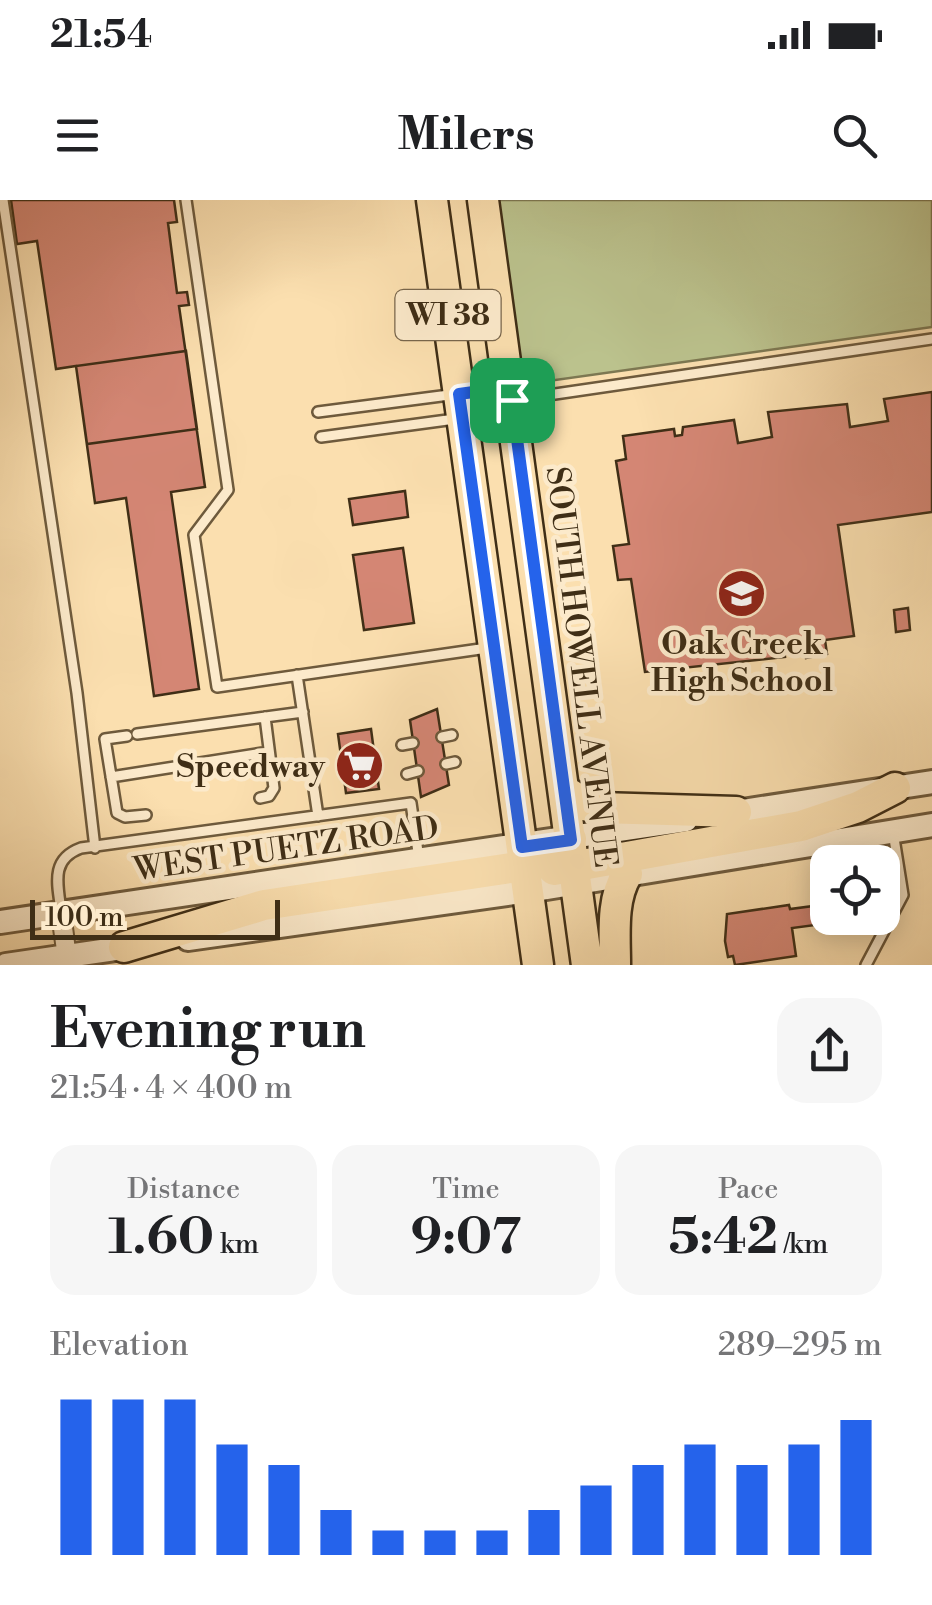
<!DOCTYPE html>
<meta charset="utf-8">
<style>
body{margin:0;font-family:"Libre Bodoni",serif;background:#f6f6f6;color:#202124;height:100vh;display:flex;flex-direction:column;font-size:38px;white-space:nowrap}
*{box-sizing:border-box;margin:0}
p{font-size:32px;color:#757577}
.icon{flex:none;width:55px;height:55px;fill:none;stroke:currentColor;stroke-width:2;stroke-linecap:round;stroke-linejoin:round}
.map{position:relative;height:765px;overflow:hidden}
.side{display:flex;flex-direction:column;background:#fff;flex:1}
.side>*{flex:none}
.fabs{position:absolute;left:810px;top:645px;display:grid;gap:20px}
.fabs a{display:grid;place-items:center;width:90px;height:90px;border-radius:20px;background:#fff;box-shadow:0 5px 25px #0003;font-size:50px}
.scale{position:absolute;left:30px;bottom:25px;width:250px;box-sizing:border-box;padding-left:10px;border:5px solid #3f2e16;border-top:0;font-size:28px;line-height:35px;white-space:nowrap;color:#3f2e16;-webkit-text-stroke:8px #fceacb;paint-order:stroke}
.pin{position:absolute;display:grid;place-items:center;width:85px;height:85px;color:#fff;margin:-42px;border-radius:20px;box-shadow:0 5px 15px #0006}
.round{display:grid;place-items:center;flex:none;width:105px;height:105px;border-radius:30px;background:#f6f6f6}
.overview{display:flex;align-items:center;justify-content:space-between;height:170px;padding:0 50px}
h1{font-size:55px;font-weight:700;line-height:75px}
.figures{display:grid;grid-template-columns:repeat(3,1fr);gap:15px;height:170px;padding:10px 50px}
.figures div{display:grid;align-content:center;border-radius:25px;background:#f6f6f6;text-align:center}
.figures b{font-size:50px;font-weight:700}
.figures small{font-size:28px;font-weight:400}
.figures p{font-size:28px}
.chart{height:280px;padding:20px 50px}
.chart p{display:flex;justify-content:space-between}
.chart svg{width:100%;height:180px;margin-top:10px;stroke:#2563eb;stroke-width:6}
.status{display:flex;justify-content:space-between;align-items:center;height:70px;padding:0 50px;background:#fff;direction:ltr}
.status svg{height:28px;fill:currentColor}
header{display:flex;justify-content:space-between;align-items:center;height:130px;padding:0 50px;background:#fff;font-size:45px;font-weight:700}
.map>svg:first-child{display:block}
</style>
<div class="status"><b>21:54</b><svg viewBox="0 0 49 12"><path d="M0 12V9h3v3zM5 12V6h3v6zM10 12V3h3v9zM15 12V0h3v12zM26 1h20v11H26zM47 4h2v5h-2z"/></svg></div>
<header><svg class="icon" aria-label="menu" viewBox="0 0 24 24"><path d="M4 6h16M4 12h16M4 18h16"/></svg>Milers<svg class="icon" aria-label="search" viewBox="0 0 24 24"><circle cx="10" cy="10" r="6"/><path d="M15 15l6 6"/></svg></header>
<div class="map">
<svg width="932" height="765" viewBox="0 0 932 765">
<rect width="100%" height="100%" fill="#fbdfaf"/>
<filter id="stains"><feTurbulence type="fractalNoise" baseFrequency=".002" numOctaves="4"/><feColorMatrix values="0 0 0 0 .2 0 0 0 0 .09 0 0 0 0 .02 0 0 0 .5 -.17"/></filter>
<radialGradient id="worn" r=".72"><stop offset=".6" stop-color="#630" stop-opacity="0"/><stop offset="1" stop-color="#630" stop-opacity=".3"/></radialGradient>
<!-- green -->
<path fill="#bbc28d" stroke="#7d7852" stroke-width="2.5" d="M495,0H932V127L527,184L523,181Z"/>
<!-- building -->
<path fill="#d48674" stroke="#3f2e16" stroke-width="2.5" d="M11,0H174L177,22L168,23L177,93L187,92L189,105L179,106L205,287L171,292L199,489L154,496L126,298L95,303L76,166L56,169L37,41L17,44Z
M186,151L197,229L87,244L76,166Z
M932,192V312L838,325L854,436L825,440L827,454L806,458L804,444L784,447L785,457L645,472L631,379L618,380L613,346L629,344L616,261L626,259L623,236L674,229L675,236L682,235L683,227L734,220L738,243L772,237L768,212L847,204L850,227L888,221L884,199Z
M405,291L408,317L353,325L349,299Z
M403,348L414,423L364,430L353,355Z
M908,408L910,430L896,432L894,410Z
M437,509L449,585L421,597L410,520Z
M371,529L379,589L346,593L338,534Z
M789,705L790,709L821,705L823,724L792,728L796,756L735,765L733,756L728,757L725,741L727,714Z"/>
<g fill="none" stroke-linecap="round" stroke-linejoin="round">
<defs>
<path id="service" d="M3,0L77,493L95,648
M186,0L228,290L194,335L217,487L487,448
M514,200L932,139
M318,212L503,188
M321,237L507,212
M297,475L318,616
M137,534L303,512
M127,536L105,539L117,613L125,617L146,615
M442,537L452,535
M402,545L413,543
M446,564L455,562
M407,574L418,571
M111,577L269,552
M260,598L269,596L274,588L265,517
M61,710C57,682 51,659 81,648L411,603L419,659
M866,765L903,695L893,632"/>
<path id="minor" d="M61,713L68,765"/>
<path id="tertiary" d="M723,614L932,582
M0,722L686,620
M188,739L528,691L932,625
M6,765L136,746"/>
<path id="primary" d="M432,0L538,765
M483,0L587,765
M565,591L588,606L600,608L736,612
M554,670L801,626L858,607L895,588
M124,747L264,705L537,664L561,651L571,639
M615,765C615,735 611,700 627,674"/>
</defs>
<!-- service casing -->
<use href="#service" stroke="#6e5a3c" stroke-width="14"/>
<!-- minor casing -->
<use href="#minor" stroke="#6e5a3c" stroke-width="22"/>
<!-- tertiary casing -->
<use href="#tertiary" stroke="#6e5a3c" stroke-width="28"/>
<!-- primary casing -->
<use href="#primary" stroke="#3f2e16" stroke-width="35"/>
<!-- service -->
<use href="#service" stroke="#fceacb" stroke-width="9"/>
<!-- minor -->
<use href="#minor" stroke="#fceacb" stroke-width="18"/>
<!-- tertiary -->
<use href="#tertiary" stroke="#fceacb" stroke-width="22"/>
<!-- primary -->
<use href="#primary" stroke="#fbdfaf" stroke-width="30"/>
</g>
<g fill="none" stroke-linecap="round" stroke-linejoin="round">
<defs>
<path id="route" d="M510,187L571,640L522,647L459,194Z"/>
</defs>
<!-- route casing -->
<use href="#route" stroke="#fff" stroke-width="20"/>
<!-- route -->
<use href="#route" stroke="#2563eb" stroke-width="12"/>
</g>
<!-- icons -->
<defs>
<symbol id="school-disc" viewBox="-11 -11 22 22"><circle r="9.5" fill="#8f2418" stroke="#fceacb"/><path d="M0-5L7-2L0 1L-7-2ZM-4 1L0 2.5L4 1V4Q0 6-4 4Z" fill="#fff"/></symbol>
<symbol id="supermarket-disc" viewBox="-11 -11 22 22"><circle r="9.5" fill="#8f2418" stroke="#fceacb"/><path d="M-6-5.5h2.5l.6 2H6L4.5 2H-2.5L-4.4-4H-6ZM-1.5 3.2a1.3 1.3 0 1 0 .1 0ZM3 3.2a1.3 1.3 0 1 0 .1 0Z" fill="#fff"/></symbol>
</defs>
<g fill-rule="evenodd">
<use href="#school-disc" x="714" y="366" width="55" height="55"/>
<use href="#supermarket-disc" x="332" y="538" width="55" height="55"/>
</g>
<g text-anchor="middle" stroke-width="9" stroke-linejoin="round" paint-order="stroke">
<!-- shield labels -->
<rect fill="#fceacb" stroke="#78664c" stroke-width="2.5" x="395.5" y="90" width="105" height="50" rx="8"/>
<g font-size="30" font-weight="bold" fill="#3f2e16">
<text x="448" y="125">WI 38</text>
</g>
<!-- poi labels -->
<g font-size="32" font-weight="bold" fill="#3f2e16" stroke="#fceacb">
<text x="742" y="454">Oak Creek<tspan x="742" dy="37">High School</tspan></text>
<text x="325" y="577" text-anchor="end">Speedway</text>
</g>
<!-- street labels -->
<g font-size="32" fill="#3f2e16" stroke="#fceacb">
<text transform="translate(582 467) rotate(83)" y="11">SOUTH HOWELL AVENUE</text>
<text transform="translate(286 648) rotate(-8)" y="11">WEST PUETZ ROAD</text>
</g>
</g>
<rect width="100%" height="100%" filter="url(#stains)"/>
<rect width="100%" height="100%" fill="url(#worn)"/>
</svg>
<div class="fabs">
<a><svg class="icon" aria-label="locate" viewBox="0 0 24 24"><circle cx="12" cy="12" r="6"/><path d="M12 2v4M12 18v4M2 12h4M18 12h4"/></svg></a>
</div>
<div class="scale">100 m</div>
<div class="pin" style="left:512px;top:200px;background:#1e9e55"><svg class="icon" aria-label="arrive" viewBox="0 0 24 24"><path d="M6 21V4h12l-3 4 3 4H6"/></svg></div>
</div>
<section class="side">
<div class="overview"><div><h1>Evening run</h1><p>21:54 · 4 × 400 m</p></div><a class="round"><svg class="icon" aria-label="share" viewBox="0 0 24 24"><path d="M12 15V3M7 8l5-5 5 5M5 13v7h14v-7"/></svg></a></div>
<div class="figures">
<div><p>Distance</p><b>1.60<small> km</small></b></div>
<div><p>Time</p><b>9:07</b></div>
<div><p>Pace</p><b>5:42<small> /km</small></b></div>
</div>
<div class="chart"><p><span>Elevation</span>289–295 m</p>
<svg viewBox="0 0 160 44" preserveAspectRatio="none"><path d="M5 44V6M15 44V6M25 44V6M35 44V17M45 44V22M55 44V33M65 44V38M75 44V38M85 44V38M95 44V33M105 44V27M115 44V22M125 44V17M135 44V22M145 44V17M155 44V11"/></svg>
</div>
</section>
